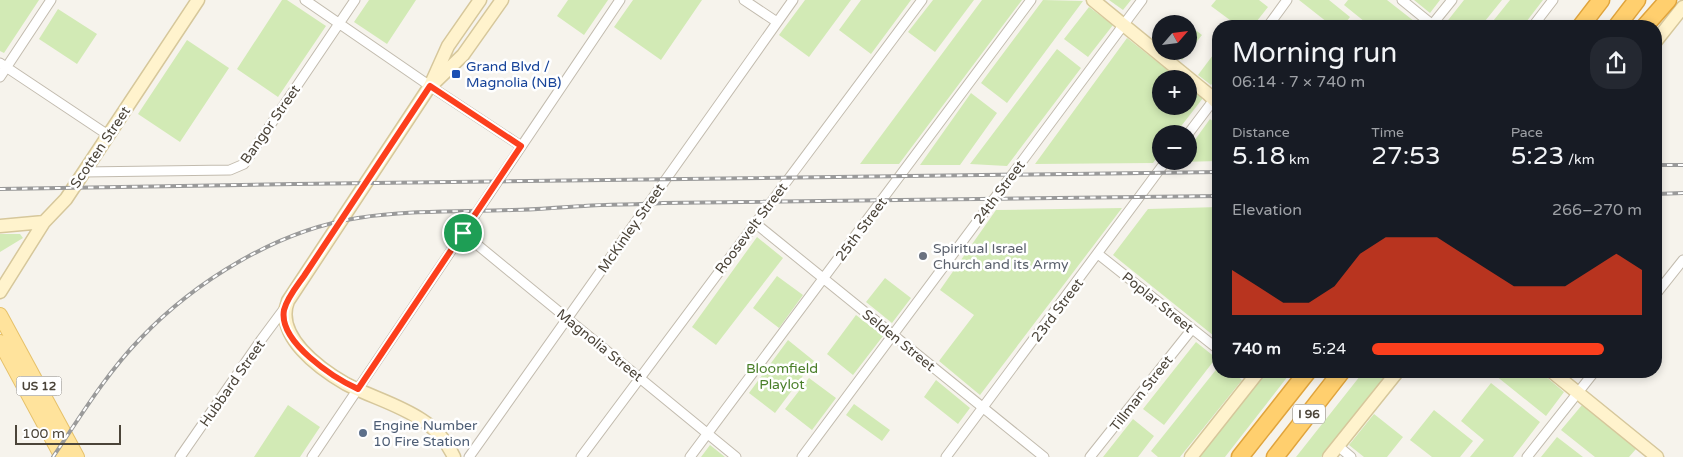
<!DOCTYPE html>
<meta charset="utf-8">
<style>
body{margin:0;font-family:"Varela Round",sans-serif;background:#242831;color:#f1f3f6;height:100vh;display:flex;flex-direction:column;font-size:19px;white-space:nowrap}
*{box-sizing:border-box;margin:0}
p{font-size:16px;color:#9ea1a6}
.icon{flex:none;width:28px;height:28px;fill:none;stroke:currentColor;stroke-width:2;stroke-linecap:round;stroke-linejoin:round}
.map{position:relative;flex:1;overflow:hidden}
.drawer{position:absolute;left:1212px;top:20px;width:450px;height:358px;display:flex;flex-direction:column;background:#171b24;border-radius:20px;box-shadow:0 2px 8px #0003}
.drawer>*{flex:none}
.needle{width:32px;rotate:62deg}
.tools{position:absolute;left:1152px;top:15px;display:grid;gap:10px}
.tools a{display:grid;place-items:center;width:45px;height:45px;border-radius:50%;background:#171b24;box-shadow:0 2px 8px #0003;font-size:25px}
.scale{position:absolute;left:15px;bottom:12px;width:106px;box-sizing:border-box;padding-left:5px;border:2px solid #4b4439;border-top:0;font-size:14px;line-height:18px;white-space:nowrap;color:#4b4439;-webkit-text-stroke:4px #fff;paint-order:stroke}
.pin{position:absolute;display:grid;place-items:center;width:42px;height:42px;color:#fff;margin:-21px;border:2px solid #fff;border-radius:50%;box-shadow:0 1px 5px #0007}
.round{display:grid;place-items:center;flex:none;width:52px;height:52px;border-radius:20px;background:#242831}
.headline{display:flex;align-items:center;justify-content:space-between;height:85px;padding:0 20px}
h1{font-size:28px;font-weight:600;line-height:38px}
.stats{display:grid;grid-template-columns:repeat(3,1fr);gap:8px;height:85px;padding:5px 20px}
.stats div{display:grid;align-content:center}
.stats b{font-size:25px;font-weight:600}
.stats small{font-size:14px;font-weight:400}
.stats p{font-size:14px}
.chart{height:140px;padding:10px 20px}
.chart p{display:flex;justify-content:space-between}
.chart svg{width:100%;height:90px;margin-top:5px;fill:#fc3f1d;opacity:.7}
ul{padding:0 20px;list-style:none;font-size:16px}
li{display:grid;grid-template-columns:80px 60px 1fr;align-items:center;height:38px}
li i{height:12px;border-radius:6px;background:#fc3f1d}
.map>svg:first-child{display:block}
</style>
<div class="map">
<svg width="1683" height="457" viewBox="0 0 1683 457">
<rect width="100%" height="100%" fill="#f6f3ec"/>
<!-- green -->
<path fill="#d2eab5" d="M0,0H39L4,53L0,51Z
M282,0H287L326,26L278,97L237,69Z
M369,0H416L387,44L354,22Z
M568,0H608L584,35L557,16Z
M633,0H702L661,60L614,27Z
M805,0H851L809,57L779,35Z
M861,0H911L871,54L839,30Z
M933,0H974L935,52L908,32Z
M982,0H1022L899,164H860Z
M1043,0L1083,1L1007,103L981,83Z
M1109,0H1131L1123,10Z
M1216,0H1259L1268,7L1253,26H1238L1211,6Z
M1299,0H1329L1350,17L1343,26H1332Z
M1348,0H1387L1419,25L1370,26L1344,5Z
M1414,0H1440L1430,13Z
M1464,0H1502L1481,26H1448L1445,24Z
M1510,0H1543L1523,26H1489Z
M1089,7L1113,25L1088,57L1064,39Z
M58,9L97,34L77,64L39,39Z
M1189,25L1202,35L1182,60L1171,51H1189Z
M1127,38L1179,79H1161V106H1189V87L1203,98L1175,134H1161V152L1153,163L1035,164Z
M187,40L229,68L180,142L138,114Z
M1219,47V76L1211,85L1198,75Z
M1057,49L1081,68L1007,166L970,164Z
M971,93L997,113L960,165H920Z
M1210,119L1219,126V161L1179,162L1189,161V148Z
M1219,207V340L1113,255L1148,209Z
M1122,208L980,395L939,361L974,315L940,290L996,210Z
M0,234H20L23,238L0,252Z
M757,237L783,258L716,345L692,327Z
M777,276L803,295L779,328L753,308Z
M885,278L911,298L892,323L866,302Z
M856,315L883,336L853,375L827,354Z
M788,340L814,361L775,413L749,393Z
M1196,342L1216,358L1164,425L1143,409Z
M1219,366V371H1231L1242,380L1180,457H1158L1151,451Z
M1266,371H1292L1225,457H1199Z
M1364,371H1390L1321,457H1296Z
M1490,371H1539L1564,392L1546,416Z
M809,378L836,398L812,430L785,409Z
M936,380L970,408L958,424L924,397Z
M1491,383L1540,422L1513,457H1470L1484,440L1461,421Z
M854,404L890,430L882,441L846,415Z
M288,405L320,427L300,457H254Z
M1582,405L1636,449L1629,457H1595L1561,430Z
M1434,410L1473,441L1460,457H1432L1410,440Z
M1374,414L1403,437L1387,457H1364L1349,445Z
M1133,419L1154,436L1138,457H1103Z
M1557,437L1583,457H1541Z
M710,445L725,457H701Z"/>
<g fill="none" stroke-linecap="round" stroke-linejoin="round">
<defs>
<path id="street" d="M305,0L430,86L521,146
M744,0L777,22
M1402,0L1434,26
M1268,26L1287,0
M1431,26L1452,0
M1533,26L1553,0
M0,63L108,135
M0,77L51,0
M1188,134L1219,93
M83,172L230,170L244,164L355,0
M755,223L1044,457
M463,233L736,457
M1098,254L1219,350
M1656,294L1683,260
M1245,371L1254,378
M1338,446L1351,457
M180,457L261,340L284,309
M312,457L620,0
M469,457L793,0
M581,457L922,0
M690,457L1031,0
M802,457L1142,0
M946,457L1166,161
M1090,457L1192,329
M1527,457L1595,371"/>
<path id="secondary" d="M1093,0L1208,94L1219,105
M1656,41L1683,7
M432,85L463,55L502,0
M0,226L44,222
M0,292L44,222L66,199L198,0
M1551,371L1657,457
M454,457C447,442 436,429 422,420C398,404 371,397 346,384C320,369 274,336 288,301L430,86L448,46L480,0
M1191,457L1259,371
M1329,457L1398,371"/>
<path id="primary" d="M0,315L77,457
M0,342L62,457"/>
<path id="highway" d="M1581,26L1601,0
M1617,26L1637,0
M1645,26L1668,0
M1240,457L1308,371
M1275,457L1342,371"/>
</defs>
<!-- street casing -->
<use href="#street" stroke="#c2bbae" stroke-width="11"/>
<!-- secondary casing -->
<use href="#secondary" stroke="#d6c79b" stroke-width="15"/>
<!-- primary casing -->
<use href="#primary" stroke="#e6c16a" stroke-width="16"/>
<!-- highway casing -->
<use href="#highway" stroke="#e0a43c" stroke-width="19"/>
<!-- street -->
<use href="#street" stroke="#fff" stroke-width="9"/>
<!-- secondary -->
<use href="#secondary" stroke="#fff3cd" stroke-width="12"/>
<!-- primary -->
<use href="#primary" stroke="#ffe39c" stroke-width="14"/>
<!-- highway -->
<use href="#highway" stroke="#ffcf6e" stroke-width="16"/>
<defs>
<path id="rail" d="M1656,165H1683
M0,189L294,184L1219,172
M1656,194L1683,193
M53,457C80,417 106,374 140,339C195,281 278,230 358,218C409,210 461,212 512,210C536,210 560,207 584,206C610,204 636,205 663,203L1219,196"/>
</defs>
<!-- rail casing -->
<use href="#rail" stroke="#9a9a9a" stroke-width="4"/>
<!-- rail -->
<use href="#rail" stroke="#fff" stroke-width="2" stroke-dasharray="5.5" stroke-linecap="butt"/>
</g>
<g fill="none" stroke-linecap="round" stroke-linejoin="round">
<defs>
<path id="route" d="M430,86L521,146L358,389C334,378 278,342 284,310C287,298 297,286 304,276Z"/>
</defs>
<!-- route casing -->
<use href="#route" stroke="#fff" stroke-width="10"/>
<!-- route -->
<use href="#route" stroke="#fc3f1d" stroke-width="6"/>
</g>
<!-- markers -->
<rect fill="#1a4fb4" stroke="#fff" stroke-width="2" x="451" y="69" width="10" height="10" rx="2.5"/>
<circle fill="#6b7280" stroke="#fff" stroke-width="2" cx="923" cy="256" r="5"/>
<circle fill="#5c6f8a" stroke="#fff" stroke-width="2" cx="363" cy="433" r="5"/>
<g text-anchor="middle" stroke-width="5" stroke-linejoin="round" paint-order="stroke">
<!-- shield labels -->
<g fill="#fff" stroke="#817c74" stroke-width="1">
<rect x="16.5" y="376.5" width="45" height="19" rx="4"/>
<rect x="1293" y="404.5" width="32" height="19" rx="4"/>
</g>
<g font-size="12" font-weight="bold" fill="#4b4439">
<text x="39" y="390">US 12</text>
<text x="1309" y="418">I 96</text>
</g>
<!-- transit labels -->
<g font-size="14" fill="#164399" stroke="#fff" text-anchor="start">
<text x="466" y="71">Grand Blvd /<tspan x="466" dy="16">Magnolia (NB)</tspan></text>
</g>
<!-- street labels -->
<g font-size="14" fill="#4b4439" stroke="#fff">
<text transform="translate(270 124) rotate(-55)" y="5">Bangor Street</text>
<text transform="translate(100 147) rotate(-56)" y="5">Scotten Street</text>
<text transform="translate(999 192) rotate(-53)" y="5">24th Street</text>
<text transform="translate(631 228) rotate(-55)" y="5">McKinley Street</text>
<text transform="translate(751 228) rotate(-53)" y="5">Roosevelt Street</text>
<text transform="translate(861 229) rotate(-53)" y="5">25th Street</text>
<text transform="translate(1158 302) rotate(39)" y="5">Poplar Street</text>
<text transform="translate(1057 310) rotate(-53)" y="5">23rd Street</text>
<text transform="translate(899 340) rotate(39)" y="5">Selden Street</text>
<text transform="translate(600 345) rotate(39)" y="5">Magnolia Street</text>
<text transform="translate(232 383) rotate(-55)" y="5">Hubbard Street</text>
<text transform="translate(1141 393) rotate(-52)" y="5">Tillman Street</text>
</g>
<!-- worship labels -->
<g font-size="14" fill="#5b616d" stroke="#fff" text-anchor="start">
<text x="933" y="253">Spiritual Israel<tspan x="933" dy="16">Church and its Army</tspan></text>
</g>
<!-- park labels -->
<g font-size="14" fill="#4a7f2a" stroke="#fff">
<text x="782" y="373">Bloomfield<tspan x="782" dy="16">Playlot</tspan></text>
</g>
<!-- service labels -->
<g font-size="14" fill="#4e5e75" stroke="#fff" text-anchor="start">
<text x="373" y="430">Engine Number<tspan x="373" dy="16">10 Fire Station</tspan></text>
</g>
</g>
</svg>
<div class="tools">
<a><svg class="needle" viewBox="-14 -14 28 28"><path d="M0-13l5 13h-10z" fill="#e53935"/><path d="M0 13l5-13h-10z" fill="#9ea1a6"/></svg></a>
<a>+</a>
<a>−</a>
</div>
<div class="scale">100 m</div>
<div class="pin" style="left:463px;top:233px;background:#1e9e55"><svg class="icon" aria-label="arrive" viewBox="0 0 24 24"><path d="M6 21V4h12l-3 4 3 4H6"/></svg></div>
<section class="drawer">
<div class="headline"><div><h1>Morning run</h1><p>06:14 · 7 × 740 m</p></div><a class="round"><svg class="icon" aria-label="share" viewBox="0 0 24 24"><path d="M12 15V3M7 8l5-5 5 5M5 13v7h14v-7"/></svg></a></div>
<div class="stats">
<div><p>Distance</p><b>5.18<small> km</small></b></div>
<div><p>Time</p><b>27:53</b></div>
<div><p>Pace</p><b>5:23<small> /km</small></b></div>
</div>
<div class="chart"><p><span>Elevation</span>266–270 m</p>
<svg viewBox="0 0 160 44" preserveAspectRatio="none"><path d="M0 44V22L10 30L20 38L30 38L40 30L50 14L60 6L70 6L80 6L90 14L100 22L110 30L120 30L130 30L140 22L150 14L160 22V44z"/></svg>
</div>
<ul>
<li><b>740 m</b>5:24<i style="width:86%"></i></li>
</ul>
</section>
</div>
